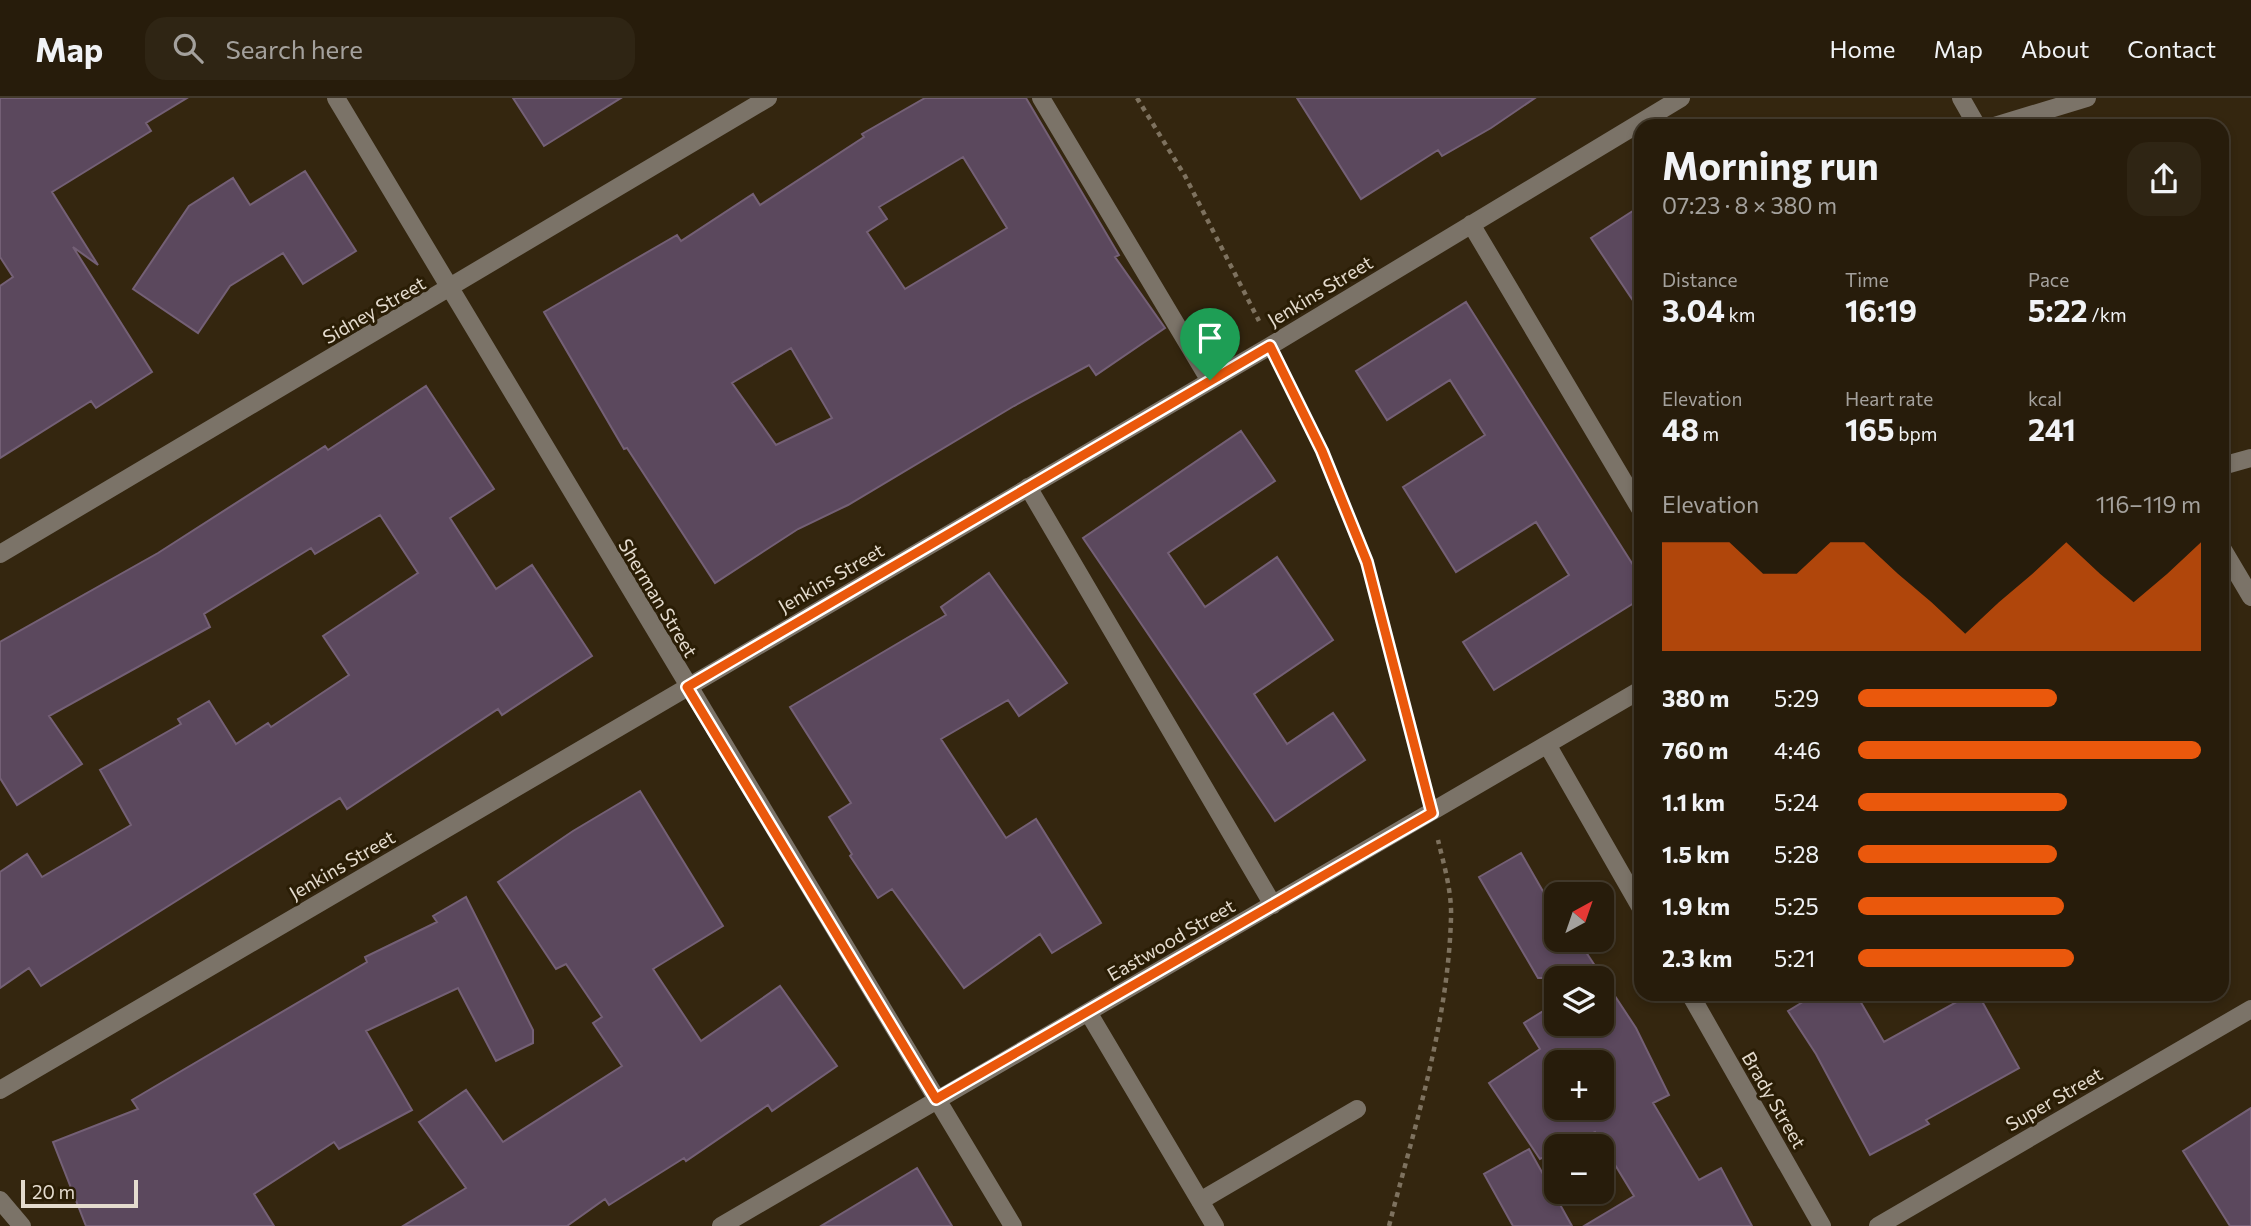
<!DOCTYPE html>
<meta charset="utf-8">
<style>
body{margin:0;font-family:Commissioner,sans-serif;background:#2f2514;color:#f1f3f6;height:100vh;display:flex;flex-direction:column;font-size:26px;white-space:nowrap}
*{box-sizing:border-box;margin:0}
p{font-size:23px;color:#a4a19d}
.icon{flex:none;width:38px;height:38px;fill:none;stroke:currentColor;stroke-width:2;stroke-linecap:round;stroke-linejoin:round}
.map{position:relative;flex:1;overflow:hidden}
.panel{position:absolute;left:1634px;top:21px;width:595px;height:882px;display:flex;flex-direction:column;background:#271c0b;border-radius:21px;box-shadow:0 4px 10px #0003,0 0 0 2px #433a2c}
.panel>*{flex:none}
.needle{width:46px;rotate:40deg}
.controls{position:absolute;left:1544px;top:784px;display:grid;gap:14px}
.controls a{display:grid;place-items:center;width:70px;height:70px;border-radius:14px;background:#271c0b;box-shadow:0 4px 10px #0003,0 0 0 2px #433a2c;font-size:35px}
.scale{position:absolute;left:21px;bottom:18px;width:117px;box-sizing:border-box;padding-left:7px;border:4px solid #e4dbce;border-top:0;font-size:19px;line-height:24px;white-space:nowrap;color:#e4dbce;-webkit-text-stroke:5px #2a1d05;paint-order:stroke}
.pin{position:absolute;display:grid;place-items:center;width:60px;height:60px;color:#fff;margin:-72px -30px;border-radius:50% 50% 50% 0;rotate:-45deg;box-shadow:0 0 7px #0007}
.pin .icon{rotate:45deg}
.round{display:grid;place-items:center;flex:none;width:74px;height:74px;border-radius:21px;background:#2f2514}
.summary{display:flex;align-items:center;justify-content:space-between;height:119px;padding:0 28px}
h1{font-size:38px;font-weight:700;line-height:52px}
.figures{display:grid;grid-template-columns:repeat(3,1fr);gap:10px;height:119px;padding:7px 28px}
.figures div{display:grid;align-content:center}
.figures b{font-size:30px;font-weight:700}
.figures small{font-size:19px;font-weight:400}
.figures p{font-size:19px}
.chart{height:196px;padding:14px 28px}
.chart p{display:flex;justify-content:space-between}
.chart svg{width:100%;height:126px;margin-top:7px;fill:#ea580c;opacity:.7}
ul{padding:0 28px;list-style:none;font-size:23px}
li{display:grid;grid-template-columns:112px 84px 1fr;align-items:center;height:52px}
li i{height:18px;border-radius:9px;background:#ea580c}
header{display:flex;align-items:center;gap:42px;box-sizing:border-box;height:98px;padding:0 35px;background:#271c0b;border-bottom:2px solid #433a2c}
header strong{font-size:33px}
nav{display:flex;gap:38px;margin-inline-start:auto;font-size:24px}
.search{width:490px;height:63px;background:#2f2514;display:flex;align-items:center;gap:18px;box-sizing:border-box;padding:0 24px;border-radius:21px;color:#a4a19d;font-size:26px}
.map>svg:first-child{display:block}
</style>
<header>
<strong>Map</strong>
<div class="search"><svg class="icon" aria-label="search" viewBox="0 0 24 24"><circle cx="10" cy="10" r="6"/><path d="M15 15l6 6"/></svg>Search here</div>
<nav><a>Home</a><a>Map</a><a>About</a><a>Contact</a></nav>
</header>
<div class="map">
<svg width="2251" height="1128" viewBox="0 0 2251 1128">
<rect width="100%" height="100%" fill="#34260f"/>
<!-- building -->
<path fill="#5b485d" stroke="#746076" stroke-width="2" fill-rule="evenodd" d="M0,0H187L146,25L151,33L52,94L98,167L73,149L152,274L96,310L91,303L0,360V188L13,179L0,159Z
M513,0H621L544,48Z
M925,0H1026L1119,157L1115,159L1165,230L1096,277L1089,267L1014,308L848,407L798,431L715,485L627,350L624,351L544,214L677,137L681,143L753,96L760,107L864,39L862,36ZM963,59L1007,130L905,191L867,134L887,121L879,109ZM791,250L832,320L776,347L732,285Z
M1297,0H1535L1491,30L1442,58L1438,52L1361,101Z
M305,73L356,153L303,186L283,155L230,188L198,235L133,191L189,108L233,80L250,107Z
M1642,107V216L1591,140Z
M1466,204L1642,481V500L1494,592L1463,544L1569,477L1536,424L1456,474L1403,389L1485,337L1450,282L1387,322L1356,273Z
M426,288L494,391L450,420L496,491L532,467L592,558L502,617L498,611L347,711L340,700L41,888L29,870L0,890V774L27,756L42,779L131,727L100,672L181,626L178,621L209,603L236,646L268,625L271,629L349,577L323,538L418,475L380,417L315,456L311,450L204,516L210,529L49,618L82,666L17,707L0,680V544L158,455L325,348L328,352Z
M1241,333L1275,383L1168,455L1205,509L1277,459L1333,542L1254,596L1287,646L1333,615L1365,662L1275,723L1083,440Z
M989,475L1067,585L1019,618L1008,602L941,641L1006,740L1036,721L1101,825L1052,855L1040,836L964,890L892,791L878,800L850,758L852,756L829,719L851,705L790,609L946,517L941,509Z
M640,693L723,828L653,871L701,943L780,888L837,968L772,1013L768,1007L686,1063L684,1060L609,1107L605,1101L567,1128H403L466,1090L419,1024L466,992L503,1044L622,968L593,925L602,919L566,866L556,871L498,784L573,733Z
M1521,755L1556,816V842H1578L1636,930L1669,997L1653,1005L1699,1082L1721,1070L1752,1128H1584L1634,1098L1595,1034L1566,1048H1556V1053L1540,1061L1489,985L1540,951L1524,925L1556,905V926H1601V880H1538L1479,779ZM1556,964H1601V1010H1556Z
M466,799L533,932V945L496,963L458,890L366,933L412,1012L339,1051L334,1044L254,1096L274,1128H86L53,1044L138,1011L132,1002L367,864L365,859L437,824L433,818Z
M1816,896H1856L1884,944L1971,896H1978L2019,970L1926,1022L1929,1026L1870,1057L1816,956L1788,913Z
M2251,1010V1128H2230L2183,1053Z
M1529,1051L1572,1128H1513L1484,1076Z
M917,1070L952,1128H821Z"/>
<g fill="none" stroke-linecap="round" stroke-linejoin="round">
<!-- path -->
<path stroke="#7e725f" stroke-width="4.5" stroke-dasharray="5 5" stroke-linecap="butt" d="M1137,0L1185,78L1259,223
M1283,272L1347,409L1367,464L1424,686
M1389,1128C1415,1027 1448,925 1451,820C1452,794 1444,767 1438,742"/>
<!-- minor -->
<path stroke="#7b7368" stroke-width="18" d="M336,0L1013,1128
M1041,0L1210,283
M1961,0L1977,28
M1994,28L2087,0
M1471,126L1642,414
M2222,368L2251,360
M1028,389L1273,807
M2222,450L2251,499
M0,456L768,0
M1548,648L1642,812
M1690,896L1822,1128
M1088,914L1215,1128
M0,992L1270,248L1681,0
M0,1102L22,1128
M1200,1103L1357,1011
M721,1128L1642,591
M1878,1128L2251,911"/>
</g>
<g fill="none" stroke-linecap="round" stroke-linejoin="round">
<defs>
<path id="route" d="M1270,248L1322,353L1367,464L1432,715L936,1001L687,589Z"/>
</defs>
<!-- route casing -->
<use href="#route" stroke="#fff" stroke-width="14"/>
<!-- route -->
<use href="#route" stroke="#ea580c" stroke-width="9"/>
</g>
<g text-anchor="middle" stroke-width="6" stroke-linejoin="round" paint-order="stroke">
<!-- street labels -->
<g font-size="19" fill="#e4dbce" stroke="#2a1d05">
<text transform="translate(1320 193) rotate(-31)" y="7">Jenkins Street</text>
<text transform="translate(374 212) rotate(-30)" y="7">Sidney Street</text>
<text transform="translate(831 480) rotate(-30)" y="7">Jenkins Street</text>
<text transform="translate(658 500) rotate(59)" y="7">Sherman Street</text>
<text transform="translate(342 767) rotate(-30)" y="7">Jenkins Street</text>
<text transform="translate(1171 842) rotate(-30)" y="7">Eastwood Street</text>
<text transform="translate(2054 1001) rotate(-30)" y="7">Super Street</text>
<text transform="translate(1774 1002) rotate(60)" y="7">Brady Street</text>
</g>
</g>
</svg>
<div class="controls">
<a><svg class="needle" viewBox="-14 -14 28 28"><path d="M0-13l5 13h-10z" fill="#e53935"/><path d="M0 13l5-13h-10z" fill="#a4a19d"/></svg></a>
<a><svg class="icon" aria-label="layers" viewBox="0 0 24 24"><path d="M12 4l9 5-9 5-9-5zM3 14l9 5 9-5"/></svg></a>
<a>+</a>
<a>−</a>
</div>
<div class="scale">20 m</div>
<div class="pin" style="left:1210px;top:282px;background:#1e9e55"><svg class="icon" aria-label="arrive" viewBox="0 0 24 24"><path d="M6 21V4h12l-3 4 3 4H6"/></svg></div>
<section class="panel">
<div class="summary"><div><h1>Morning run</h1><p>07:23 · 8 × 380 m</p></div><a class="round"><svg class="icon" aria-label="share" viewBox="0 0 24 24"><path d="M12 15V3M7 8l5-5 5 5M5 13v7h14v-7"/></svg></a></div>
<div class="figures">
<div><p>Distance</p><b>3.04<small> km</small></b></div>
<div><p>Time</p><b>16:19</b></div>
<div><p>Pace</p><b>5:22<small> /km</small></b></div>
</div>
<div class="figures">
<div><p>Elevation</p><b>48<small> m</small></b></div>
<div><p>Heart rate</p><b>165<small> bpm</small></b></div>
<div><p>kcal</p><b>241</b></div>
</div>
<div class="chart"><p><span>Elevation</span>116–119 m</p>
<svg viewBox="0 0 160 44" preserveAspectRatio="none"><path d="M0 44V6L10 6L20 6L30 17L40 17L50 6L60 6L70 17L80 27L90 38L100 27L110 17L120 6L130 17L140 27L150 17L160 6V44z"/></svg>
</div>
<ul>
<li><b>380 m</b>5:29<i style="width:58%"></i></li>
<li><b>760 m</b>4:46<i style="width:100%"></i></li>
<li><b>1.1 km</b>5:24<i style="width:61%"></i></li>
<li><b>1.5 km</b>5:28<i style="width:58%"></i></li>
<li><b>1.9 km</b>5:25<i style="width:60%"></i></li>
<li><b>2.3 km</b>5:21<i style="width:63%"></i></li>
</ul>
</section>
</div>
